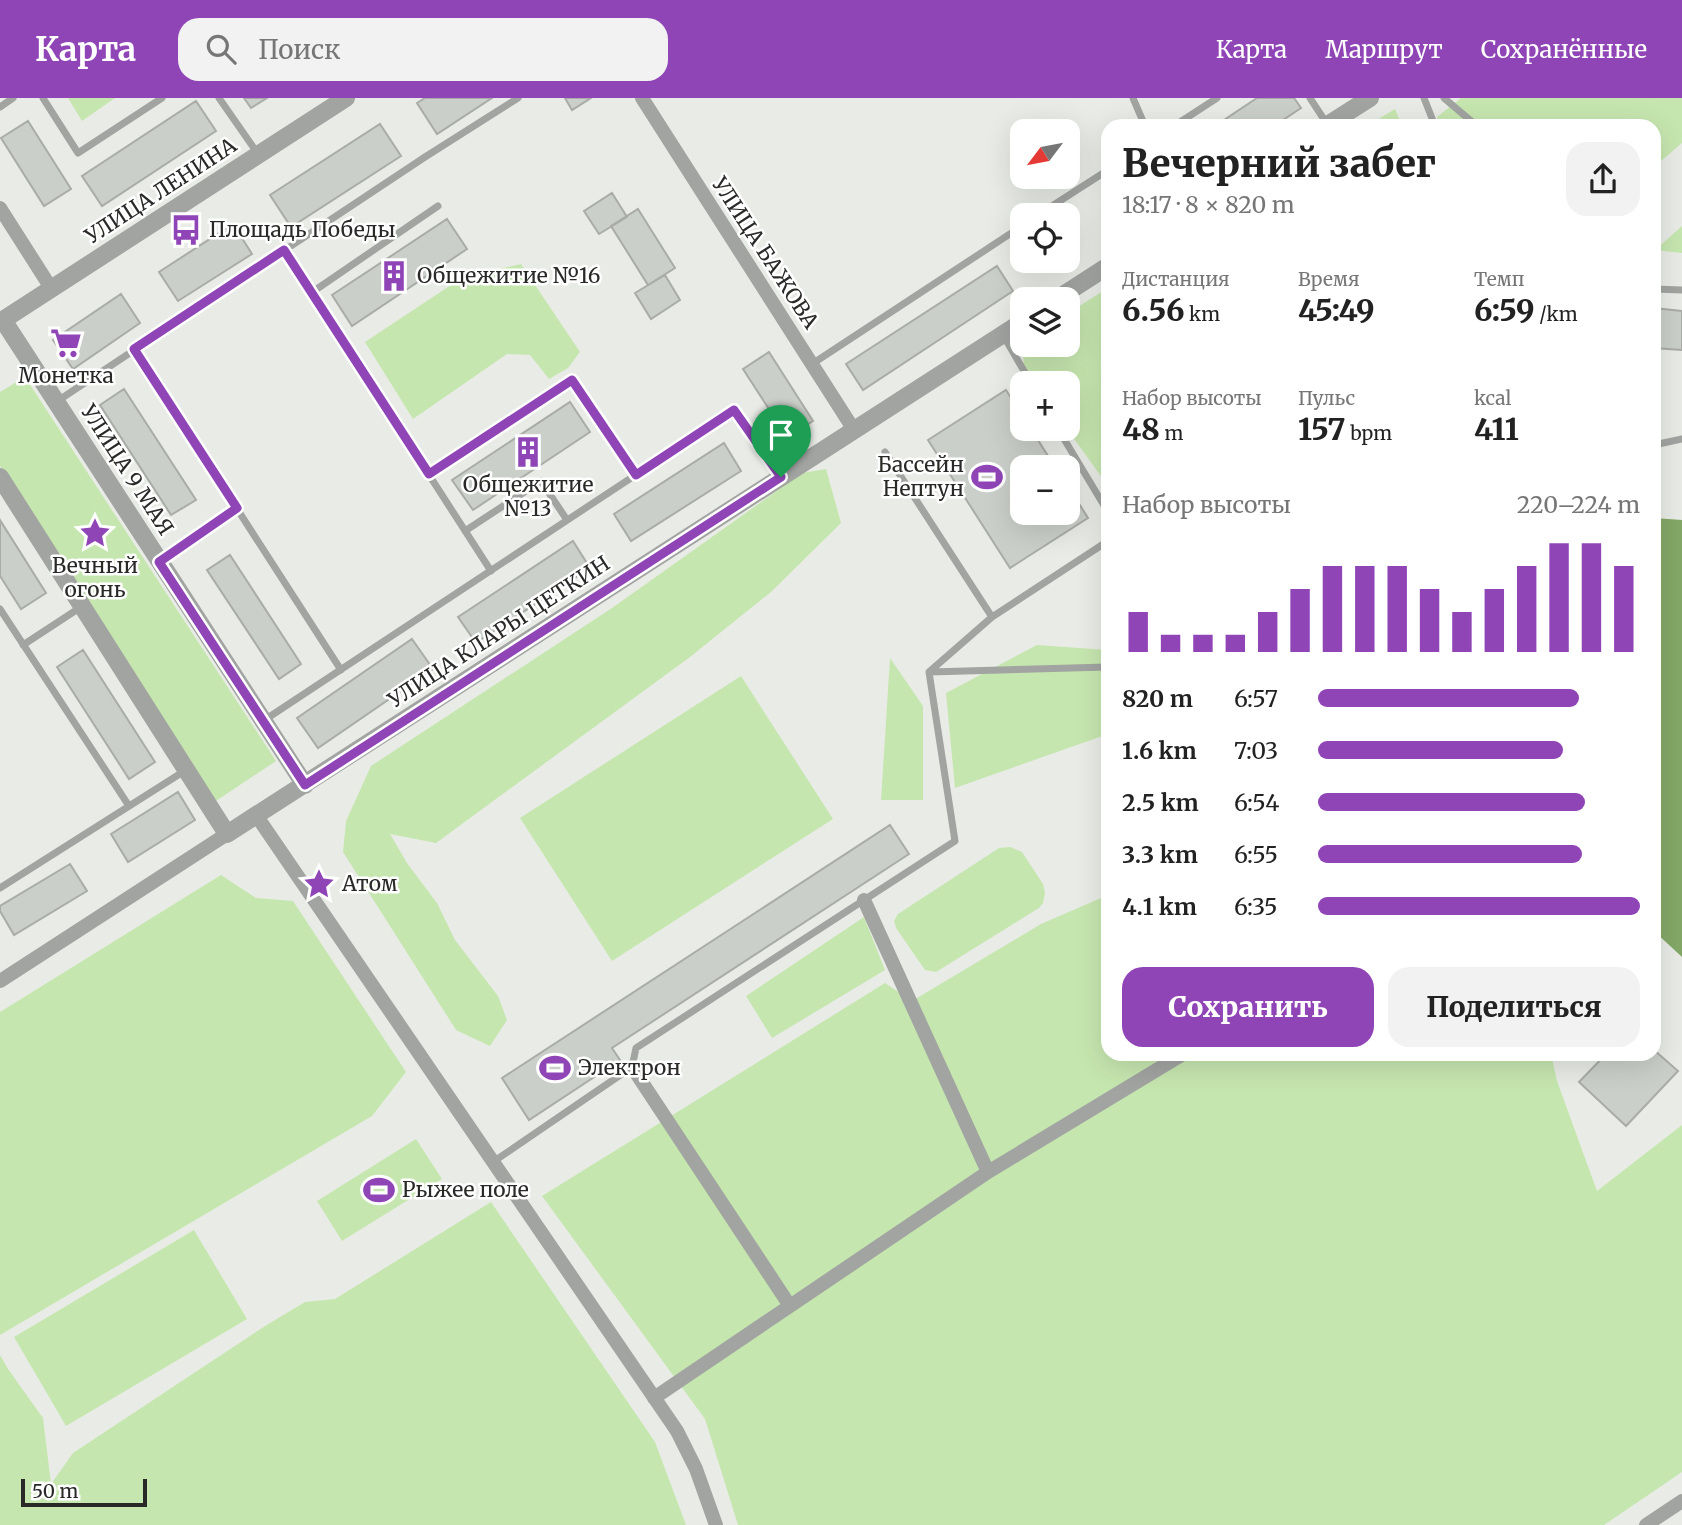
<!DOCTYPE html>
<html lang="ru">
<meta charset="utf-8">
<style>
body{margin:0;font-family:Merriweather,serif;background:#f2f2f2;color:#222;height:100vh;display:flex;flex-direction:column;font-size:26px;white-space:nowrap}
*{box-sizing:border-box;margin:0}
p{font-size:23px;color:#767676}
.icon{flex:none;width:38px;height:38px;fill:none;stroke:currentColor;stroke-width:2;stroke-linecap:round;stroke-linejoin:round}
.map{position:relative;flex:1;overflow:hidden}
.sheet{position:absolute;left:1101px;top:21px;width:560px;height:942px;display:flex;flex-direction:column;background:#fff;border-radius:21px;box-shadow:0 7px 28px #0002}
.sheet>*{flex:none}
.needle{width:46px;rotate:238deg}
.buttons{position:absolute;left:1010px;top:21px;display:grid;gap:14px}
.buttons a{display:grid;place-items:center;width:70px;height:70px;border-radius:14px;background:#fff;box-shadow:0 7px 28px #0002;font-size:35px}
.scale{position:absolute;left:21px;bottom:18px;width:126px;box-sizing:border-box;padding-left:7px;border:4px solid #292a28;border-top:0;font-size:19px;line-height:24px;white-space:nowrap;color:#292a28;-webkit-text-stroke:5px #fff;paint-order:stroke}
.pin{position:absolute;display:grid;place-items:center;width:60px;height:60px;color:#fff;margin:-72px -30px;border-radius:50% 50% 50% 0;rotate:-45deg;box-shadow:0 0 7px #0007}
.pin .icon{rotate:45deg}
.round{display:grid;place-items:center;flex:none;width:74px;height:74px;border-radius:21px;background:#f2f2f2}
.headline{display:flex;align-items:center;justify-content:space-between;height:119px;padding:0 21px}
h1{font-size:38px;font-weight:800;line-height:52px}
.figures{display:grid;grid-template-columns:repeat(3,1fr);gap:10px;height:119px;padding:7px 21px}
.figures div{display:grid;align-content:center}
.figures b{font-size:30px;font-weight:800}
.figures small{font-size:19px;font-weight:400}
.figures p{font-size:19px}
.chart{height:196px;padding:14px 21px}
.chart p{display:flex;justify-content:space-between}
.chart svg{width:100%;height:126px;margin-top:7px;stroke:#9045b7;stroke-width:6}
.button{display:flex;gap:14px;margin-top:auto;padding:14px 21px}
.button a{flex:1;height:80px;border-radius:21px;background:#9045b7;color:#fff;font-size:28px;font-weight:800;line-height:80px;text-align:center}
.button a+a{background:#f2f2f2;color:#222}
ul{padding:0 21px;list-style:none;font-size:23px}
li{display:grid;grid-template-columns:112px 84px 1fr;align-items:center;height:52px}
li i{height:18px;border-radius:9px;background:#9045b7}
header{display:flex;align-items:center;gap:42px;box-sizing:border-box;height:98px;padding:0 35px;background:#9045b7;color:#fff}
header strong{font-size:33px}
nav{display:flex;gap:38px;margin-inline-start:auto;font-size:24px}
.search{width:490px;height:63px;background:#f2f2f2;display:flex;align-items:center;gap:18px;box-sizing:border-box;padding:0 24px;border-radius:21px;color:#767676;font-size:26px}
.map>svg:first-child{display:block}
</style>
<header>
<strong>Карта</strong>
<div class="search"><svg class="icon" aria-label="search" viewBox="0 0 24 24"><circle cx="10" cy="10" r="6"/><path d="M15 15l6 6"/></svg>Поиск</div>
<nav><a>Карта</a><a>Маршрут</a><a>Сохранённые</a></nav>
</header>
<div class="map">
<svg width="1682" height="1427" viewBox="0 0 1682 1427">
<rect width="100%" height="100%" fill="#e9ece6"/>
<!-- green -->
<path fill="#c6e6af" d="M68,0H115L82,23Z
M1461,0H1682V45L1654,69V28H1441L1437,19Z
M1395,11L1402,28H1367Z
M1682,128V155L1655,152Z
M521,166L580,254L568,270L549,281L530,257L507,256L413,321L365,244L463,179Z
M1108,190V388L1067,331L1068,285H1035L1024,270L1022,244V247H1068V215Z
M25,279L276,663L216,703L0,368V294Z
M826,371L841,425L771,494L690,559L436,745L390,736L407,765L437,805L455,842L498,898L507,922L490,948L456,932L343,754L346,723L371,668L612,510L802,375Z
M1037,547L1108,552V636L955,690L946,595Z
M890,560L923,608V702H881Z
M741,578L833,721L612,863L520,720Z
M1010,749L1022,754L1043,786L1045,795L1043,805L1039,810L936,874L925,872L896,830L894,823L898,816L999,750Z
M221,777L256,800L293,803L406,974L372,1018L0,1237V914Z
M1108,797V956H1551L1557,983L1597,1093L1682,1027V1374L1604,1427H738L705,1321L542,1098L885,885L912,903L1041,826Z
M864,819L885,872L772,940L746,898Z
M416,1041L442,1081L342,1143L317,1103Z
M491,1104L655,1344L686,1427H0V1257L8,1271L43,1320L51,1386L73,1355L265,1228L305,1204L335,1201Z
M194,1132L247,1221L66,1328L14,1239Z"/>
<!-- water -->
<path fill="#84a867" d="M1654,420L1682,422V859L1654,833Z"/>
<!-- building -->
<path fill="#cbcfc9" stroke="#a9aca7" stroke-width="2" d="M244,0H267L251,10Z
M425,0H492L437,36L417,5Z
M565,0H591L572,12Z
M1257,0H1294L1301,10L1274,28H1215Z
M196,3L216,33L102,108L82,78Z
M28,23L71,91L44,108L1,40Z
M380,26L401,58L291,129L270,97Z
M612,95L627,119L599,136L584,113Z
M638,111L675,170L648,187L611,128Z
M447,121L467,151L352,228L332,197Z
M233,126L252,156L178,203L159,174Z
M997,168L1013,193L863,292L846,266Z
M665,177L680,202L651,221L635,195Z
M121,196L140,225L73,271L53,242Z
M1654,210L1682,213V252L1654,250Z
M769,254L813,323L787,339L743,271Z
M124,291L196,402L171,417L100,307Z
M1006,292L1022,317V331H1031L1055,369H1022V415H1068V388L1088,420L1010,470L928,342Z
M570,304L590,334L473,412L452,382Z
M724,345L741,373L631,443L614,416Z
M0,422L46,495L21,511L0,478Z
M573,443L590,470L476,545L458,519Z
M230,457L301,566L279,581L207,472Z
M412,541L433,571L318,650L297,620Z
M83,552L155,664L129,681L57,569Z
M178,694L195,722L128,764L111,736Z
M890,727L909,756L612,950L620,962L529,1022L502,980Z
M70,766L87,793L14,837L0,813V808Z
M1654,952L1678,973L1626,1028L1579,984L1606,956H1654Z"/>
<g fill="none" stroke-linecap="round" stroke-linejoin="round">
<!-- service -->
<path stroke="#a2a4a2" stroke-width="7" d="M43,0L78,55L162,0
M219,0L258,56
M1133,0L1145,28
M1310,0L1327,26
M1424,0L1435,28
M1444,0L1477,28
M0,9L13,0
M1174,28L1217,0
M1038,117L1108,72
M284,152L491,473
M1654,191L1682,192
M311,195L438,108
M1003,237L1031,285
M134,251L341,572
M812,266L1022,128
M56,304L425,59L518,0
M1058,331L1108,414
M1654,347L1682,341
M885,354L992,519
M429,376L572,282L636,377
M465,433L541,383L567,422
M160,463L237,410
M0,511L129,708
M23,547L81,509
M930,574L1108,569
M263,623L734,312L781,379
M0,790L186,672
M493,1064L632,969L636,950L955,743L929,574L992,519L1108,443"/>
<!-- minor -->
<path stroke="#a2a4a2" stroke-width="14" d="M642,0L854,332
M0,110L51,190
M256,717L677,1333L696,1371L716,1427
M864,802L988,1074
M0,883L227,736
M632,969L790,1208
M654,1300L988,1074L1183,956
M1646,1427L1682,1403"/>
<!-- tertiary -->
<path stroke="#a2a4a2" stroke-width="18" d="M1326,28L1370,0
M1057,201L1108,168
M3,222L305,687
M0,224L346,0
M0,379L227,736L1022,224"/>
</g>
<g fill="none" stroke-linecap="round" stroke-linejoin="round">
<defs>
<path id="route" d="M284,152L429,376L572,282L636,377L734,312L781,379L305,687L159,464L237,410L134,251Z"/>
</defs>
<!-- route casing -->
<use href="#route" stroke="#fff" stroke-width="14"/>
<!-- route -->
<use href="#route" stroke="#9045b7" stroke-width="9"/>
</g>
<!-- icons -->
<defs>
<symbol id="bus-bare" viewBox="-9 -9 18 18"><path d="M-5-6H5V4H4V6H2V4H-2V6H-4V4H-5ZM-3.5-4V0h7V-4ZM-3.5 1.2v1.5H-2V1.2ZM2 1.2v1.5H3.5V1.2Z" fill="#9045b7" stroke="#fff" stroke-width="2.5" paint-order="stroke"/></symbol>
<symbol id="building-bare" viewBox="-9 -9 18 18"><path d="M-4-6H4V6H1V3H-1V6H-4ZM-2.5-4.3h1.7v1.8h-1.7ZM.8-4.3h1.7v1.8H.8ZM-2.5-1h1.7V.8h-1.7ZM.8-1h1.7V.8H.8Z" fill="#9045b7" stroke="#fff" stroke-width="2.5" paint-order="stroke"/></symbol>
<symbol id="supermarket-bare" viewBox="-9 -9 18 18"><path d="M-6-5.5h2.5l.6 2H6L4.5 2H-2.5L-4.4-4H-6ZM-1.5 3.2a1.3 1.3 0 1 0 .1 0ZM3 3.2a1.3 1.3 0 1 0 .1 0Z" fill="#9045b7" stroke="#fff" stroke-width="2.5" paint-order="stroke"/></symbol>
<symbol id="stadium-bare" viewBox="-9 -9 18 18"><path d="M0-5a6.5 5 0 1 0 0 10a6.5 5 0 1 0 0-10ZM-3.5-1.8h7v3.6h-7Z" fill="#9045b7" stroke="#fff" stroke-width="2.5" paint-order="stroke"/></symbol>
<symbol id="sight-bare" viewBox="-9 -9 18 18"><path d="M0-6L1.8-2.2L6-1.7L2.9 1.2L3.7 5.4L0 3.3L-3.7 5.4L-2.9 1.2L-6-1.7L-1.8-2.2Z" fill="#9045b7" stroke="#fff" stroke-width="2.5" paint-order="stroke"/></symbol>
</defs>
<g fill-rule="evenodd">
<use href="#bus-bare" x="164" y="110" width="44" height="44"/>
<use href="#building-bare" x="372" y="156" width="44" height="44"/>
<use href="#supermarket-bare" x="44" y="223" width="44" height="44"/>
<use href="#building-bare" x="506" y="332" width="44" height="44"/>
<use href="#stadium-bare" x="965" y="357" width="44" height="44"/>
<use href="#sight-bare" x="73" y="413" width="44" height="44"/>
<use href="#sight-bare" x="297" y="764" width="44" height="44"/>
<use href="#stadium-bare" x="533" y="948" width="44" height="44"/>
<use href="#stadium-bare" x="357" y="1070" width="44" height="44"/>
</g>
<g text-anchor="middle" stroke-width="5" stroke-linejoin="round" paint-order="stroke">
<!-- street labels -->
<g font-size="21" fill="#292a28" stroke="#fff">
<text transform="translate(161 93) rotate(-33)" y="7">УЛИЦА ЛЕНИНА</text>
<text transform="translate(765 155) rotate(57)" y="7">УЛИЦА БАЖОВА</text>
<text transform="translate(127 372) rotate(57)" y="7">УЛИЦА 9 МАЯ</text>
<text transform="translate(499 534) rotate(-33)" y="7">УЛИЦА КЛАРЫ ЦЕТКИН</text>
</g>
<!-- poi labels -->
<g font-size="21" fill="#292a28" stroke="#fff" text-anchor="start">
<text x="209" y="139">Площадь Победы</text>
<text x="417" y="185">Общежитие №16</text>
<text x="66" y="285" text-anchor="middle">Монетка</text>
<text x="964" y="374" text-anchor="end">Бассейн<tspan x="964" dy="24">Нептун</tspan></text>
<text x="528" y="394" text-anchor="middle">Общежитие<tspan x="528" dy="24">№13</tspan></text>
<text x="95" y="475" text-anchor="middle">Вечный<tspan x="95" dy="24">огонь</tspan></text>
<text x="342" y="793">Атом</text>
<text x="578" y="977">Электрон</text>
<text x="402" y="1099">Рыжее поле</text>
</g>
</g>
</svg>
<div class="buttons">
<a><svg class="needle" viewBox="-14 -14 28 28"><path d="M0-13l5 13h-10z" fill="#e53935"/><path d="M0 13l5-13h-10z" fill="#767676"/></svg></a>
<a><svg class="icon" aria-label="locate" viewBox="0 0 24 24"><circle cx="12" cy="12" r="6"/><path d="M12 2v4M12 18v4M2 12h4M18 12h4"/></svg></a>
<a><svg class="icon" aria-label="layers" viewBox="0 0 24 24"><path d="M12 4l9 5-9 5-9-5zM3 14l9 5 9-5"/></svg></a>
<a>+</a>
<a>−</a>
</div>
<div class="scale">50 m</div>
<div class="pin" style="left:781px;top:379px;background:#1e9e55"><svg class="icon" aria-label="arrive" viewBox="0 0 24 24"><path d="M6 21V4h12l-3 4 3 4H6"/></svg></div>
<section class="sheet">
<div class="headline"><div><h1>Вечерний забег</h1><p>18:17 · 8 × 820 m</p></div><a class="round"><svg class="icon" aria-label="share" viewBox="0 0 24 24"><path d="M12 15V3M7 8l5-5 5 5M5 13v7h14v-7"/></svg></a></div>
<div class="figures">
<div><p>Дистанция</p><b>6.56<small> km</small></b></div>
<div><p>Время</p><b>45:49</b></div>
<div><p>Темп</p><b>6:59<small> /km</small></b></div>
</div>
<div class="figures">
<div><p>Набор высоты</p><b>48<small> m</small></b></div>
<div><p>Пульс</p><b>157<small> bpm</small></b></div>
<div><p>kcal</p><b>411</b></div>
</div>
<div class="chart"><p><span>Набор высоты</span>220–224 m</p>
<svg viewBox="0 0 160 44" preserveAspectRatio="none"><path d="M5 44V30M15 44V38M25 44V38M35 44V38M45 44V30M55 44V22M65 44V14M75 44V14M85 44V14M95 44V22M105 44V30M115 44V22M125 44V14M135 44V6M145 44V6M155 44V14"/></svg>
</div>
<ul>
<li><b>820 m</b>6:57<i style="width:81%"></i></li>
<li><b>1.6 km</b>7:03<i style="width:76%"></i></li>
<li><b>2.5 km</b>6:54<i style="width:83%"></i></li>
<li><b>3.3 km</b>6:55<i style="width:82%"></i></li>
<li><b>4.1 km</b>6:35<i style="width:100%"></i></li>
</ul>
<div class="button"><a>Сохранить</a><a>Поделиться</a></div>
</section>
</div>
